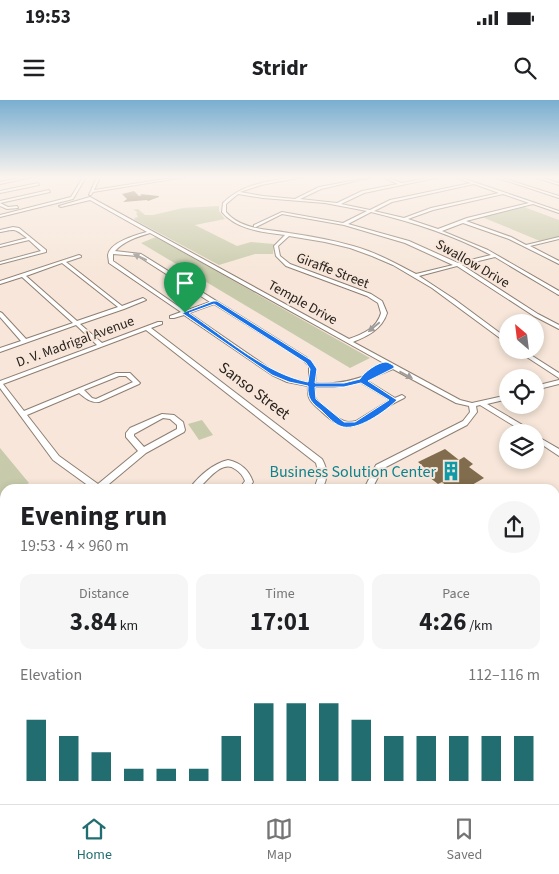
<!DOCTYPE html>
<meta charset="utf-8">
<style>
body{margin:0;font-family:"Source Sans 3",sans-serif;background:#f6f6f6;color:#202124;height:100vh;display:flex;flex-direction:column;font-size:19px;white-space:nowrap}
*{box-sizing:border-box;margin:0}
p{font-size:16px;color:#757577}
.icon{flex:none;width:28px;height:28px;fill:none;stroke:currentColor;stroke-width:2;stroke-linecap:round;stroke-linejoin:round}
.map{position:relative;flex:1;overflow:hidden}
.panel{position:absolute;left:0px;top:384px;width:560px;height:321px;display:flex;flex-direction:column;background:#fff;border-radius:15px 15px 0 0;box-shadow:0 2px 8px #0003}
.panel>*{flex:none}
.needle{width:32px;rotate:332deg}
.fabs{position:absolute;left:499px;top:214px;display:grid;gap:10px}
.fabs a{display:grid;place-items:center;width:45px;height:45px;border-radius:50%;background:#fff;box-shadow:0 2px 8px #0003;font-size:25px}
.pin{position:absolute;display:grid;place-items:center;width:42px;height:42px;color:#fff;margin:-51px -21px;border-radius:50% 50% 50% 0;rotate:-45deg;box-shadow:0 0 5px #0007}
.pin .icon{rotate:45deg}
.round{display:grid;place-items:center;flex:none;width:52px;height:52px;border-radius:26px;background:#f6f6f6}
.head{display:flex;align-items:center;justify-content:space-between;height:85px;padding:0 20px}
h1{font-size:28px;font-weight:700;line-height:38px}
.metrics{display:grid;grid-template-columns:repeat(3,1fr);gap:8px;height:85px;padding:5px 20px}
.metrics div{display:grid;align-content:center;border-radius:12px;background:#f6f6f6;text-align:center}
.metrics b{font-size:25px;font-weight:700}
.metrics small{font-size:14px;font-weight:400}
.metrics p{font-size:14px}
.chart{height:140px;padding:10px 20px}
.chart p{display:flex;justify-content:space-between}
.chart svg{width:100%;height:90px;margin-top:5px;stroke:#216d70;stroke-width:6}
.status{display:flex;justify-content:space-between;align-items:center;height:35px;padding:0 25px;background:#fff;direction:ltr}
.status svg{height:14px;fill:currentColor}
header{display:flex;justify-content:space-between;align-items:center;height:65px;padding:0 20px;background:#fff;font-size:22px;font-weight:700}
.dock{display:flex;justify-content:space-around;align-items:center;height:70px;border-top:1px solid #e0e0e0;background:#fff;font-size:14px;color:#757577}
.dock a{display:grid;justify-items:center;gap:2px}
.dock .current{color:#216d70}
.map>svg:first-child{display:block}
</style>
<div class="status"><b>19:53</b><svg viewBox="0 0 49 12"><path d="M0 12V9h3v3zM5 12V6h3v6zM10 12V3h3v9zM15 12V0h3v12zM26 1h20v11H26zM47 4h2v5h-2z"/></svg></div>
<header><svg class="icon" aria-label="menu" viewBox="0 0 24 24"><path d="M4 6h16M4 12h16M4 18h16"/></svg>Stridr<svg class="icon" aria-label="search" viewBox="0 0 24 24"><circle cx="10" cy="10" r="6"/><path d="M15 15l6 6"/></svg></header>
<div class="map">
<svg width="559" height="704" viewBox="0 0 559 704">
<rect width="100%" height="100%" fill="#f7e6d9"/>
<!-- green -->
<path fill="#c8cbab" d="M219,106V111L225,119L195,125L237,146L251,142L274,144L273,154H255L219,165L135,120L134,118L138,117L136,113H138L134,110H131L138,109L145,115H153L183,108Z
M524,107L559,120V137L540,141L482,117Z
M156,137L370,258L350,268L141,143Z
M202,320L213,335L199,340L188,324Z
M0,348L29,383L18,389H5V395L0,397Z
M155,700H435L438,704H156Z"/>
<!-- building -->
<path fill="#816d4d" d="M134,91L139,96L142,95L140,94L159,96V97L148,101L147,100L123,102L127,99L122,94Z
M445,349L459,360L464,357L473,364L469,367L484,378L465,389H450L442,382L438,384L429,377L433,375L418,362Z"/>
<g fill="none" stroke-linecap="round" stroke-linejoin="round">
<defs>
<path id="minor" d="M26,77H32L0,84V82Z
M83,77H86L73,99L0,117V115L71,97Z
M97,77H100L94,90L178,77H185L93,92L91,95H89Z
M296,77H303L261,85L240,92L263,96L295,99L319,87L373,77L321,89L300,99L337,103L362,91L398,84L382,77H385L402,83L434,77H440L364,93L341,104L370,110L390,100L471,83L455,77H459L559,111V113L533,104L466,121L511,137L526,145L559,137V139L530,146L559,161V164L509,139L463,123L442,131L488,150L559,191V195L557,194L495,157L462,165L538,214L559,225V229L534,216L457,166L419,176L454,199L508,239V244L432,188L393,165L372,156L350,148L325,142L289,136L278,146L280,156L290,164L371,194L382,201L387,213C382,229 368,236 353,242L460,300L472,303L508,295V299L487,304L531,330V332H524L480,305L476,306L477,312L467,325L382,369L372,389H364L376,365L463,321L470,312L469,306L456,303L393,269L366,280L395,298L402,295L405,297L404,298C396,302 388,306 380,311C357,327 346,335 322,312C312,303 307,301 308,286L287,282L272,275L184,215L174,218H170V216L181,212L109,163C109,161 108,157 108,155C110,142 136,135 147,132L90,100L61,107L59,106L90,97L349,239C363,234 377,228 381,213L378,203L367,196L286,166L276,156L274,146L285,135C263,132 237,130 222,112L223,103C243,83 270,81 296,77ZM474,84L499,93L431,108L404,118L374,111L392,102ZM238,94L263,98L325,103L367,111L343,123L282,112L254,125V127H256L282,114L344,125L405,143L453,165L416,174C395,163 375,152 353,146C332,140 310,136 289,133C268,129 241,130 226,112V104ZM503,94L529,103L467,118L438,129L408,119L433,110ZM371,112C413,122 453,135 491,155L458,163L409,141L348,124ZM150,133L389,266C366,277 341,286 315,283C316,269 317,267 306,257L141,154L115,151C124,141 137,137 150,133ZM113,154L138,156L210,202L185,211L113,161ZM214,204L302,259L309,266V283L292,279L276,273L189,213ZM360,282L390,300L356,321C353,322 351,322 348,322C339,321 321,306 316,299C313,295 315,291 315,287H334Z
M495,77H499L559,96V98Z
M534,77H539L559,83V85Z
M38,83L39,85L0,93V91Z
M49,90L50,92L0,103L8,107L17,106L18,108L7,109L0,106V101Z
M13,127L19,128L46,150V152L0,164V162L41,151L29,140L0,147V145L27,138C14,128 16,129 0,132V130Z
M79,155L81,156V157L66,162L122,206L143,198L146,200L124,209L80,224L102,243L158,222H162V224L151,228L322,359C328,370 328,378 322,389H314L319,375L316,363L146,230L3,284L24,311L116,273H130L140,283L139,284L99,302C91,303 85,298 79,293L27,315L59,356L98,384L138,351L126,337V333L130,328L162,314L174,315L183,322L185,330L184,332L146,353L103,389H93L53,360L0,288V281L97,245L76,225L0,252V248L21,241L0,217V212L2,213L26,239L73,223L22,177L0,184V181ZM62,163L118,207L77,221L26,176ZM119,276H126L133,282L96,299L92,298L84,290ZM163,318L170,319L177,325V329L144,347L134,336V334Z
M516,250H523L559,273V278Z
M559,280V284L535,290V286Z
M535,335L559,349V356L535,340Z
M228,360C241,363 249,370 253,382L248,389H239L245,381C243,376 240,372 235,369C222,359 207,381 198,389H189C199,376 212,364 228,360Z
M5,414V421L0,423V416Z
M5,481V490L0,492V483Z
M5,569V580L0,582V571Z
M5,685V699L0,701V687Z
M93,700H109L108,704H92Z
M118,700H131L132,704H119Z"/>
</defs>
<!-- minor casing -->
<use href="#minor" stroke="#8d7f72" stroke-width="2"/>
<!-- minor -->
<use href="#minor" fill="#fff" fill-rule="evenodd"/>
</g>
<!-- one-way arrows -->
<defs><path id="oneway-solid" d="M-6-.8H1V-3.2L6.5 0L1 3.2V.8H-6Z" transform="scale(1.25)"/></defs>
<g fill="#9f9c9a">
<use href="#oneway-solid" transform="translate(140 157) rotate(-155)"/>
<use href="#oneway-solid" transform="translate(374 227) rotate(140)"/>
<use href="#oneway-solid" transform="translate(406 275) rotate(28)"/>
</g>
<!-- sky -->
<linearGradient id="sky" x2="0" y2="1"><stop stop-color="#79aed0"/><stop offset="0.44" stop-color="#fbf4ee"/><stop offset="1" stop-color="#fbf4ee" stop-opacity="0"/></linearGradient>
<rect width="559" height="175" fill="url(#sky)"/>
<!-- route -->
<path fill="#1a73e8" stroke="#fff" fill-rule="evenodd" d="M213,201H217L311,260L317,269L315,283H344L360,279C364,272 378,262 386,262C388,262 393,265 394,266V268L368,281L397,300C386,311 356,333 340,326C333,323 327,316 322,311C312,303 307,299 308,286L289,282L272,275L182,213ZM214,204L306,263L310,269L308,282C266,274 225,237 189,213ZM361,283L389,300L355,322H344L316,299L315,287H344Z"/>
<!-- icons -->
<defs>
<symbol id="building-bare" viewBox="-9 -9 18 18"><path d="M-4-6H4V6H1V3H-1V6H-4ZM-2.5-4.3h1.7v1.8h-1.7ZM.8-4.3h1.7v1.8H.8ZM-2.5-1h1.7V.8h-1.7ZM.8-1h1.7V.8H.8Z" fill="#0f9aa8" stroke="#f7e6d9" stroke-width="2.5" paint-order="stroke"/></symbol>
</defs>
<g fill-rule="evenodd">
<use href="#building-bare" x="437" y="357" width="28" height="28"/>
</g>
<g text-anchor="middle" stroke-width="4" stroke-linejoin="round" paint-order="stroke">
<!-- far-street labels -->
<g font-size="14" fill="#29231e" stroke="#f7e6d9">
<text transform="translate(473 163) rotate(30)" y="5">Swallow Drive</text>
<text transform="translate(333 170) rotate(21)" y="5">Giraffe Street</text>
<text transform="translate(303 202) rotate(29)" y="5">Temple Drive</text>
<text transform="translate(75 241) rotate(-20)" y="5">D. V. Madrigal Avenue</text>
</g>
<!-- street labels -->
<g font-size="16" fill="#29231e" stroke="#f7e6d9">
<text transform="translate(255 290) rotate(37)" y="6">Sanso Street</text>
</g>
<!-- culture labels -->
<g font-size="16" fill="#0d838f" stroke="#f7e6d9" text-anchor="end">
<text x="436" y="377">Business Solution Center</text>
</g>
</g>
</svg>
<div class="fabs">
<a><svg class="needle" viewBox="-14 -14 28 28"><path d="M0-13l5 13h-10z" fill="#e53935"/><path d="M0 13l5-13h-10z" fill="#757577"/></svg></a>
<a><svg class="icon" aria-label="locate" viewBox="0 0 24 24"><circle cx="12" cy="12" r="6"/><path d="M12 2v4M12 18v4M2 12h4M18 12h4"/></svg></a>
<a><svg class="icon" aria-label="layers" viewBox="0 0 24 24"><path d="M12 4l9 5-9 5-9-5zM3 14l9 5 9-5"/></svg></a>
</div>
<div class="pin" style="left:185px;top:213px;background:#1e9e55"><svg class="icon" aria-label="arrive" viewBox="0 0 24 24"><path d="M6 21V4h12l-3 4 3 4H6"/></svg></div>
<section class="panel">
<div class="head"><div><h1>Evening run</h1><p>19:53 · 4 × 960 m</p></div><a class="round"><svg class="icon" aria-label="share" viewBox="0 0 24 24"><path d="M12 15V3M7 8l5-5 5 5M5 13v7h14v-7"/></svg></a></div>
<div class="metrics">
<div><p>Distance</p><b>3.84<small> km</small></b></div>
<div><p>Time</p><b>17:01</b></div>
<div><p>Pace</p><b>4:26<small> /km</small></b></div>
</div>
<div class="chart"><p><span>Elevation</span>112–116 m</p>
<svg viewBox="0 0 160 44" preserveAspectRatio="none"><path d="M5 44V14M15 44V22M25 44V30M35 44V38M45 44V38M55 44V38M65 44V22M75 44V6M85 44V6M95 44V6M105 44V14M115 44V22M125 44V22M135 44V22M145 44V22M155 44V22"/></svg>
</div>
</section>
</div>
<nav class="dock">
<a class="current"><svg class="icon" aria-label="home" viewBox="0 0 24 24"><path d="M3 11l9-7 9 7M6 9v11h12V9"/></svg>Home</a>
<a><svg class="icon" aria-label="map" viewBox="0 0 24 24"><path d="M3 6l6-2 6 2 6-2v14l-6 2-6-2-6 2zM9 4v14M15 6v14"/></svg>Map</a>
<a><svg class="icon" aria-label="saved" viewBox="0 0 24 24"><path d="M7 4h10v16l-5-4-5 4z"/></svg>Saved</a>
</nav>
